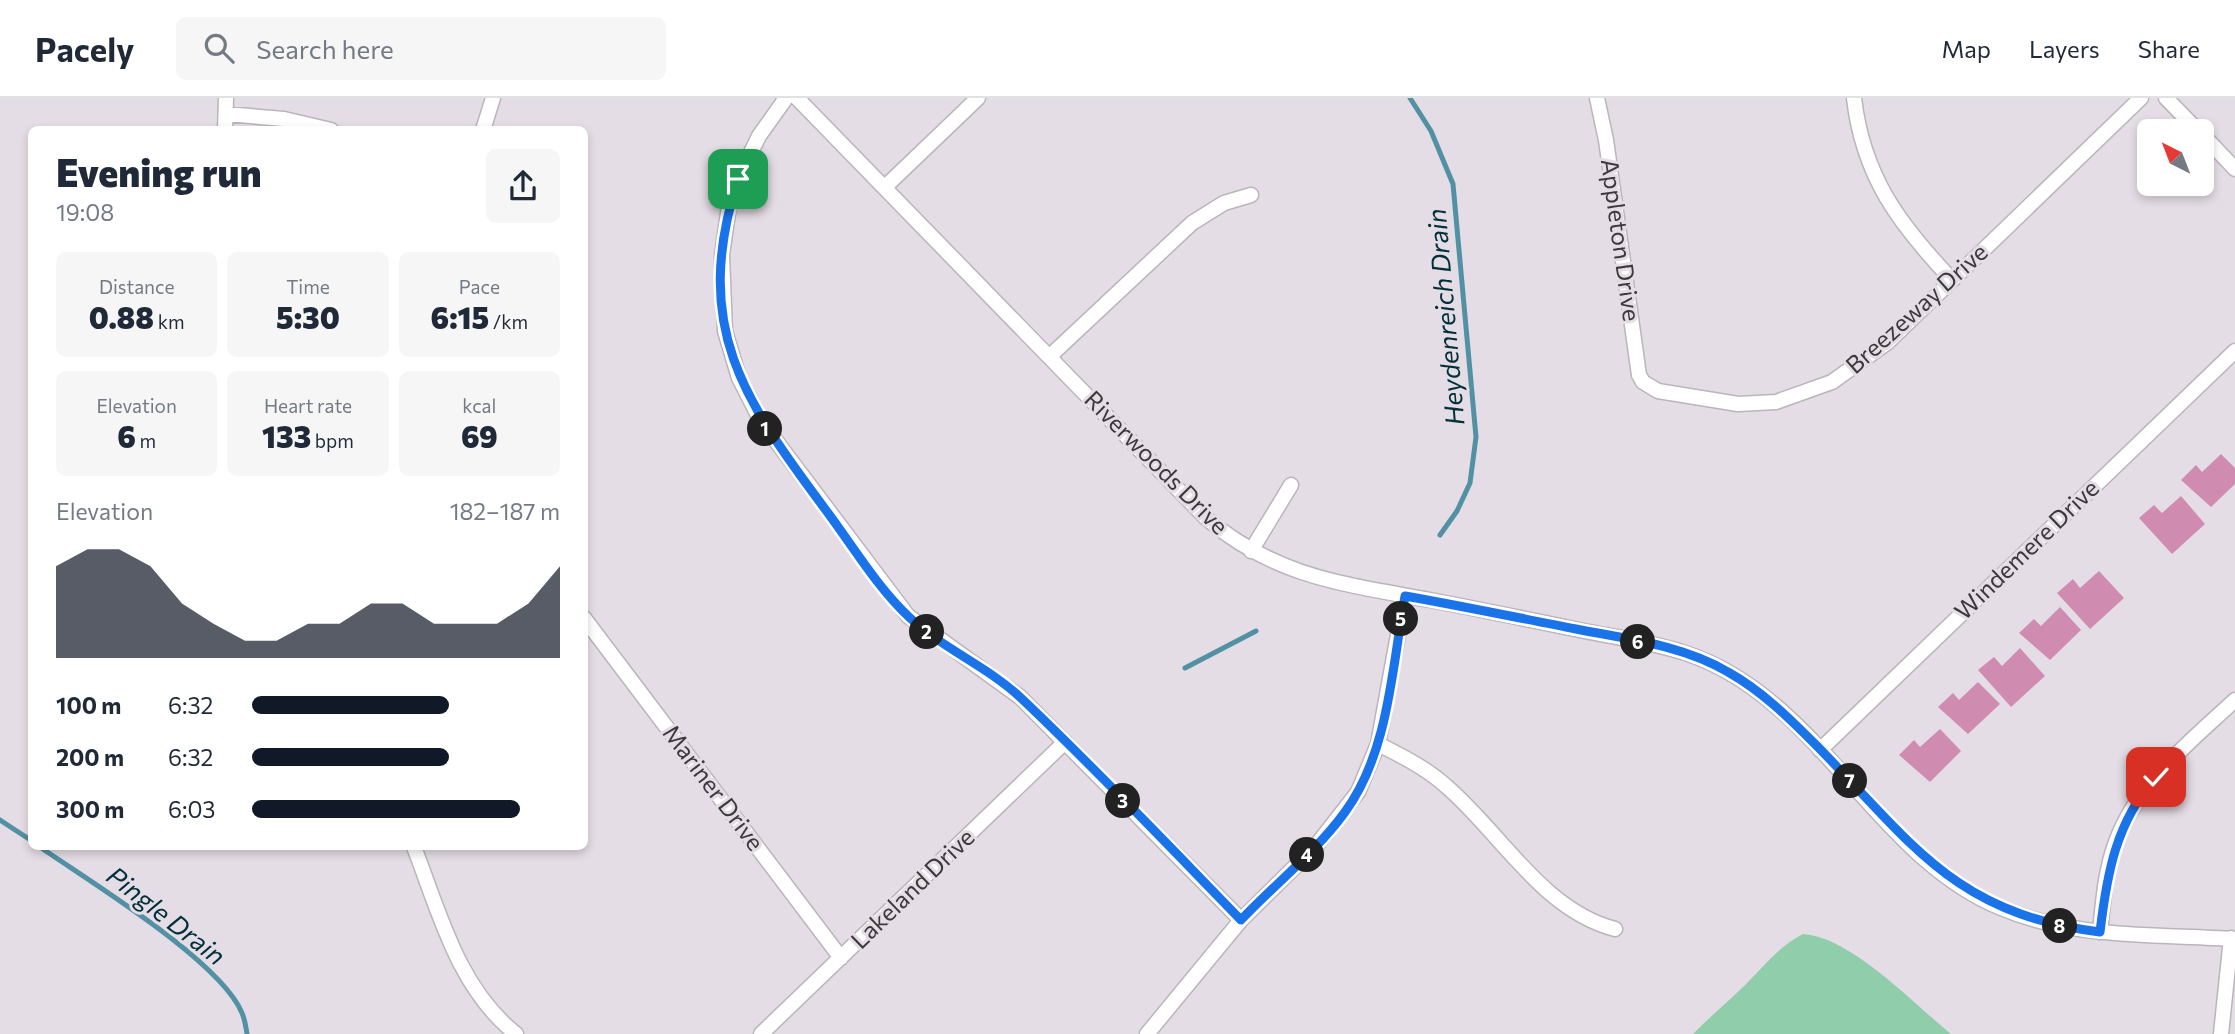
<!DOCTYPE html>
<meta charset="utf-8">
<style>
body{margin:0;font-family:Commissioner,sans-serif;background:#f6f6f7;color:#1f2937;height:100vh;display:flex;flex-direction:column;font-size:26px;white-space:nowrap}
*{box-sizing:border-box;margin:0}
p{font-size:23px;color:#747a83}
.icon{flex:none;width:38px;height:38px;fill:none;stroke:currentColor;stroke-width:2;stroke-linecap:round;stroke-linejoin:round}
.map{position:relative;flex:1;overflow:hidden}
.side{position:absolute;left:28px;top:28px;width:560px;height:724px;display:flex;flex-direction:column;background:#fff;border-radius:10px;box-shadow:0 4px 10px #0003}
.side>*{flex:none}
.needle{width:46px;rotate:318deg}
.buttons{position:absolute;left:2137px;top:21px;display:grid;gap:14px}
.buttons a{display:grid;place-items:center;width:77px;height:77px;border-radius:10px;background:#fff;box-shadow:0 4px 10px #0003;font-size:35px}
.pin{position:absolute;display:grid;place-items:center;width:60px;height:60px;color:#fff;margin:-30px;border-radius:14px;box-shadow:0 4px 10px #0006}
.km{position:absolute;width:35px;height:35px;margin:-18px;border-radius:50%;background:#222;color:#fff;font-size:19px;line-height:35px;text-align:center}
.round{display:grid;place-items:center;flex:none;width:74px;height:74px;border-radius:10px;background:#f6f6f7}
.summary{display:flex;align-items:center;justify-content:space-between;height:119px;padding:0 28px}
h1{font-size:38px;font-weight:800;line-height:52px}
.metrics{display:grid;grid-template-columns:repeat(3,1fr);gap:10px;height:119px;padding:7px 28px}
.metrics div{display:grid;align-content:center;border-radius:10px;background:#f6f6f7;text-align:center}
.metrics b{font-size:30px;font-weight:800}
.metrics small{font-size:19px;font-weight:400}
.metrics p{font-size:19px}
.chart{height:196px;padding:14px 28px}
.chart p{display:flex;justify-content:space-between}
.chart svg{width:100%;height:126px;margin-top:7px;fill:#111827;opacity:.7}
ul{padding:0 28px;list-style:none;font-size:23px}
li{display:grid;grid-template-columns:112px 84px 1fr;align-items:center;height:52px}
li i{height:18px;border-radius:9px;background:#111827}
header{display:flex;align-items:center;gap:42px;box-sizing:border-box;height:98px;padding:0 35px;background:#fff;border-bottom:2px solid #e0e1e3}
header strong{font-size:33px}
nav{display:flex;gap:38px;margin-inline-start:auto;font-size:24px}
.search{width:490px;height:63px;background:#f6f6f7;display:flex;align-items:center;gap:18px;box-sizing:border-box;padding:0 24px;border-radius:10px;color:#747a83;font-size:26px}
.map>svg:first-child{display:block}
</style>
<header>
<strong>Pacely</strong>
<div class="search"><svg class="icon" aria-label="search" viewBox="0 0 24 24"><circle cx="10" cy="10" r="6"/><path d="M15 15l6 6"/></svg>Search here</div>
<nav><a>Map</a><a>Layers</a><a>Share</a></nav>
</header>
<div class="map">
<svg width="2235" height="936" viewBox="0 0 2235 936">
<rect width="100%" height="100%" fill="#e5dde5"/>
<!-- green -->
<path fill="#90cdab" d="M1803,836C1851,839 1914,906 1951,936H1693C1709,920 1725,906 1742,890C1763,870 1776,850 1803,836Z"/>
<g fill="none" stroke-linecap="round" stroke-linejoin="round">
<!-- stream -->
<path stroke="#5291a4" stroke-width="5" d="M1410,0L1431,33L1453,86L1476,339L1470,385L1457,413L1440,437
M1185,570L1256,533
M0,722L32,743
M40,749C89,783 221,863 242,915C245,922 246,929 247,936"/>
</g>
<!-- building -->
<path fill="#cf8bb0" d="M2221,356L2235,370V386L2211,409L2181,382L2196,367L2202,374Z
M2181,398L2205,426L2172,456L2139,420L2154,407L2162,415Z
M2099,473L2124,500L2090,531L2057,495L2073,481L2080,490Z
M2060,509L2081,532L2050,562L2019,535L2034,521L2041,528Z
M2020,550L2045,578L2011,609L1978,572L1994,559L2002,568Z
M1978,584L2000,606L1968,636L1938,609L1953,595L1959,602Z
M1940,631L1961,653L1930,684L1899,657L1914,642L1920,649Z"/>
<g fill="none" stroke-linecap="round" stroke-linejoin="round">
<defs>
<path id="minor" d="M786,0L759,38L738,81L729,108L722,157L725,233L739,280L761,323L908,518L1020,599L1241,822
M797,0L1206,420C1275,479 1344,486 1430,502C1483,512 1536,523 1589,534C1621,540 1654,545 1685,555C1819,598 1874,758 2001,810C2074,841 2157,836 2235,841
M1597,0L1606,42L1639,277L1643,284L1658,293L1738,306L1776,304L1832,284L1888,244L2141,0
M1854,0C1863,79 1900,127 1952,182
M2166,0L2198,33
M226,16L284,21L331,32
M225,32L226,0
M483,32L493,0
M2202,36L2235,71
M886,88L978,0
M1050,258L1192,125L1224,105L1251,97
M1251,453L1291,387
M584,520L841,860
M1378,646C1402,658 1426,670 1446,688C1501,735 1542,812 1615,831
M1820,652L2235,253
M414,749C440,816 458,890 516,936
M2100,834C2103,804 2105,773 2116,744C2138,684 2190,644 2235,602
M761,936L1065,644
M1147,936L1241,822L1315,749L1358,694L1378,646L1405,498
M2221,936L2231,840"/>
</defs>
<!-- minor casing -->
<use href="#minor" stroke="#bbb4bc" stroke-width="17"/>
<!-- minor -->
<use href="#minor" stroke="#fff" stroke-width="14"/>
</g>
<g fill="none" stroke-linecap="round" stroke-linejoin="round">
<defs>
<path id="route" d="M738,81C691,229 743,301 828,415C854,450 878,490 909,519C943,551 987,568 1021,600C1096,671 1168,747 1241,822C1275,786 1316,754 1345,714C1389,654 1392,569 1405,498C1462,508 1519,520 1576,531C1627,541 1683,547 1728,574C1762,593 1789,620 1817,648C1912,745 1954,816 2100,834C2107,775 2116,724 2156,679"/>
</defs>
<!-- route casing -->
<use href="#route" stroke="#fff" stroke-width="14"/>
<!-- route -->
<use href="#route" stroke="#1a73e8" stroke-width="9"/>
</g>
<g text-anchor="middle" stroke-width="6" stroke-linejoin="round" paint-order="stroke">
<!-- street labels -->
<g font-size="24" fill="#3c393c" stroke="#e5dde5">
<text transform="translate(1620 142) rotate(82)" y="8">Appleton Drive</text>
<text transform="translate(1917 211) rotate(-42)" y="8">Breezeway Drive</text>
<text transform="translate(1156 365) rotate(45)" y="8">Riverwoods Drive</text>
<text transform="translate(2027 452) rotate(-44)" y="8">Windemere Drive</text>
<text transform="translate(713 690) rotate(53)" y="8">Mariner Drive</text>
<text transform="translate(913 791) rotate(-44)" y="8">Lakeland Drive</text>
</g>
<!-- water labels -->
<g font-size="26" font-style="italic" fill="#012f3a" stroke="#e5dde5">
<text transform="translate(1446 219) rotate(-95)" y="9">Heydenreich Drain</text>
<text transform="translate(166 818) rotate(38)" y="9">Pingle Drain</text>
</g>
</g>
</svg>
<div class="buttons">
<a><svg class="needle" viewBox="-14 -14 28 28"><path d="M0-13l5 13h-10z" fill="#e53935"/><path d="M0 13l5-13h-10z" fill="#747a83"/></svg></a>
</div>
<div class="pin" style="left:738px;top:81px;background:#1e9e55"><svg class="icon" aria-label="arrive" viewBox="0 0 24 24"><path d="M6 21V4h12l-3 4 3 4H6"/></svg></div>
<div class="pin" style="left:2156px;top:679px;background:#d93025"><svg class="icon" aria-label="check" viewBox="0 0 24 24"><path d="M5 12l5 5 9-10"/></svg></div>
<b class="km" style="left:765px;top:331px">1</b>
<b class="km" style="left:927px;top:534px">2</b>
<b class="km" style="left:1123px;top:703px">3</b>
<b class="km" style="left:1307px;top:757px">4</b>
<b class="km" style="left:1401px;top:521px">5</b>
<b class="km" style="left:1638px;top:544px">6</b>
<b class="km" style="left:1850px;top:683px">7</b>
<b class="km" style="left:2060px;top:828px">8</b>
<section class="side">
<div class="summary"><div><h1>Evening run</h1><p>19:08</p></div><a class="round"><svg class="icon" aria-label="share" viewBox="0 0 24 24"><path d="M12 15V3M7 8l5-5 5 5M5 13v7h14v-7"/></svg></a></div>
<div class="metrics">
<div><p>Distance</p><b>0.88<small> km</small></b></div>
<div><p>Time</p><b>5:30</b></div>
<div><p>Pace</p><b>6:15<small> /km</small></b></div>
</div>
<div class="metrics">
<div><p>Elevation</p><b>6<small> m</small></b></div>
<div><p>Heart rate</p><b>133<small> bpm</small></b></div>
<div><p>kcal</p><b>69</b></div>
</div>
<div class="chart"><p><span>Elevation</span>182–187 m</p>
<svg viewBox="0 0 160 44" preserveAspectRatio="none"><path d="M0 44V12L10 6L20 6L30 12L40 25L50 32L60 38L70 38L80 32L90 32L100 25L110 25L120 32L130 32L140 32L150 25L160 12V44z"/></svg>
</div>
<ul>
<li><b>100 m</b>6:32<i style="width:64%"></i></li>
<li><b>200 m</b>6:32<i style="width:64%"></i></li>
<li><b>300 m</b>6:03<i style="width:87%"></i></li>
</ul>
</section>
</div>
